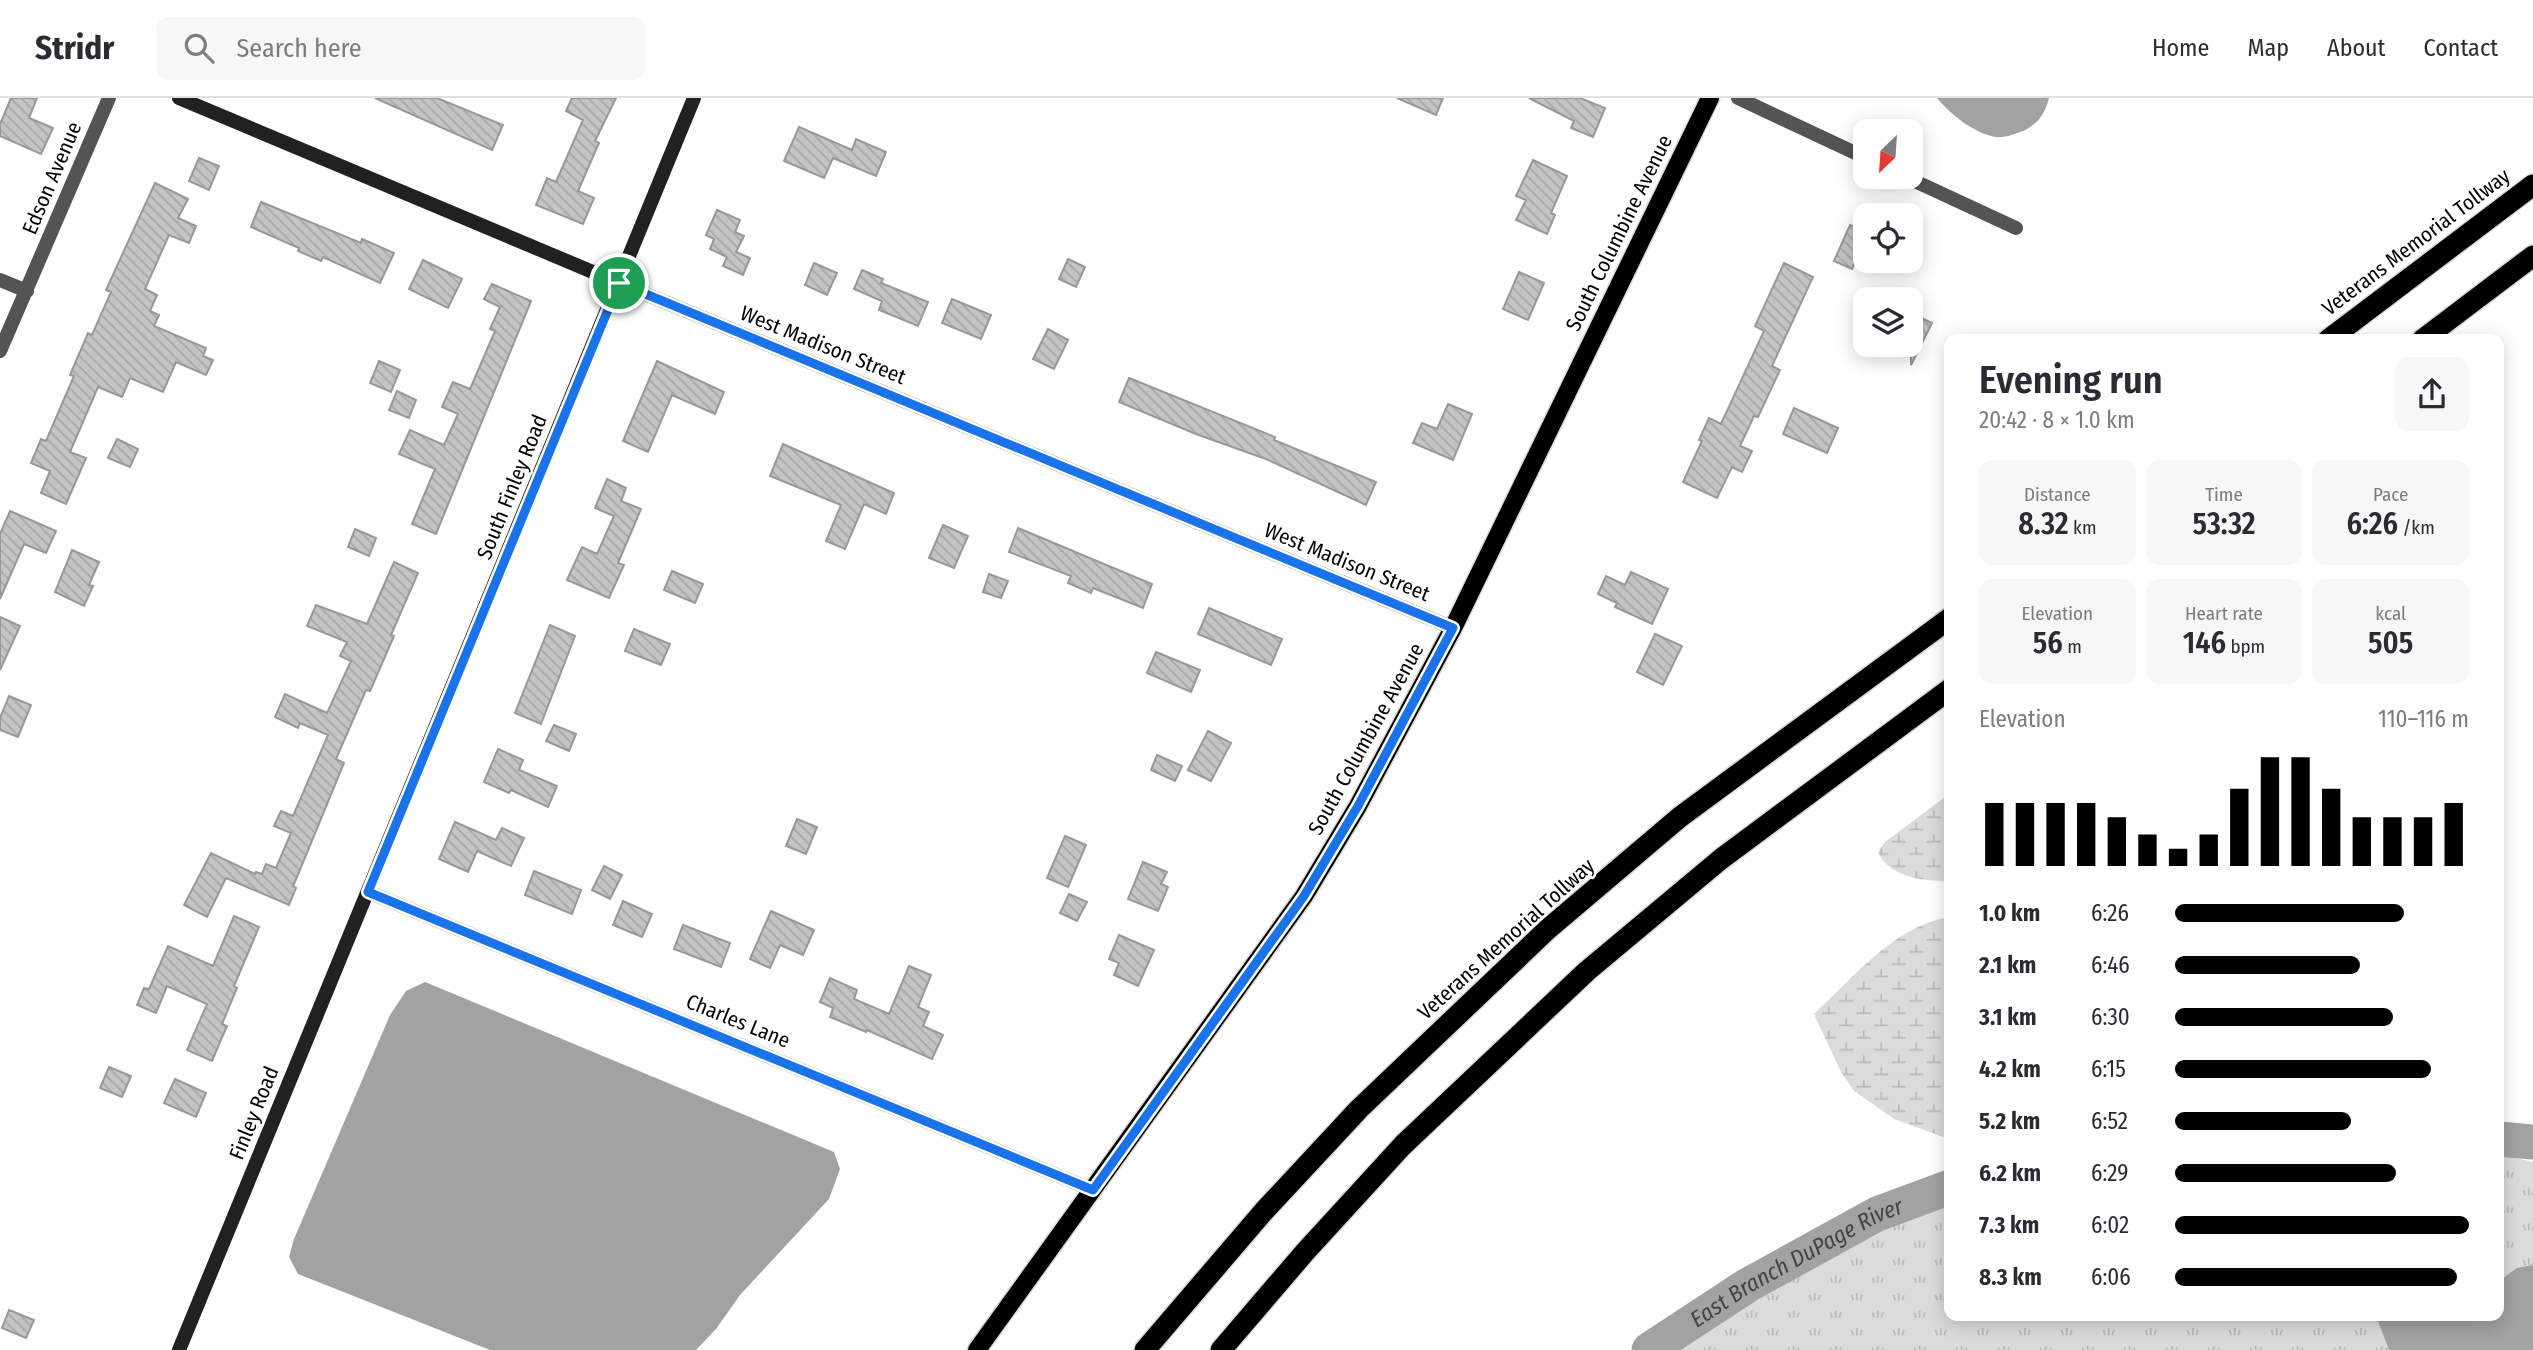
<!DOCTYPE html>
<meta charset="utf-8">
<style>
body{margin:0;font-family:"Fira Sans Condensed",sans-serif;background:#f7f7f7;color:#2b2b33;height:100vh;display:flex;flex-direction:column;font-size:26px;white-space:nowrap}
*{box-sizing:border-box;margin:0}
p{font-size:23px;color:#7c7c81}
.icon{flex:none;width:38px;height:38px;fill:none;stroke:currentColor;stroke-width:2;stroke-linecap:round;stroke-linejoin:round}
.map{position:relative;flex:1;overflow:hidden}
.panel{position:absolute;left:1944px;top:236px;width:560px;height:987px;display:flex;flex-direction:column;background:#fff;border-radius:14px;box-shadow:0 4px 18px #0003}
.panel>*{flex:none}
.needle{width:46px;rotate:205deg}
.controls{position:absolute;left:1853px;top:21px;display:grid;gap:14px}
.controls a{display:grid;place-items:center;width:70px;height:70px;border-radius:14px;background:#fff;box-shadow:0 4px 18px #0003;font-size:35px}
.pin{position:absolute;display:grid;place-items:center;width:60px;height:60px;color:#fff;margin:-30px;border:4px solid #fff;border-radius:50%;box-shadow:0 2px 7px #0007}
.round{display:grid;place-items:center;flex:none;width:74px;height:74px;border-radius:14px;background:#f7f7f7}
.head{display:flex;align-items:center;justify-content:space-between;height:119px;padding:0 35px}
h1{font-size:38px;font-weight:600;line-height:52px}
.metrics{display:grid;grid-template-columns:repeat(3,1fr);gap:10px;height:119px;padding:7px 35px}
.metrics div{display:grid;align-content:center;border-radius:14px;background:#f7f7f7;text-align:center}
.metrics b{font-size:30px;font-weight:600}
.metrics small{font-size:19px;font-weight:400}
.metrics p{font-size:19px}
.chart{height:196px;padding:14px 35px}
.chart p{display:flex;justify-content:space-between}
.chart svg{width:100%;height:126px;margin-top:7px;stroke:#000;stroke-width:6}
ul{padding:0 35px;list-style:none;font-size:23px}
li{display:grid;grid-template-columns:112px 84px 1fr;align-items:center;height:52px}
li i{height:18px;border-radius:9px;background:#000}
header{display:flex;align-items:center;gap:42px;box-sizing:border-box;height:98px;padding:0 35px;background:#fff;border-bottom:2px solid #e1e1e2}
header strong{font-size:33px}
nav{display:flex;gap:38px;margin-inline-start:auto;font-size:24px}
.search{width:490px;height:63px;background:#f7f7f7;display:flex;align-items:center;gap:18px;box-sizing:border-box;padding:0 24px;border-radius:14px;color:#7c7c81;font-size:26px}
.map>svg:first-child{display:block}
</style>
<header>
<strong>Stridr</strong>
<div class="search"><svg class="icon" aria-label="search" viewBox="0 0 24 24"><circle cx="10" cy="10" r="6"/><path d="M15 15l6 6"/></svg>Search here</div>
<nav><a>Home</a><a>Map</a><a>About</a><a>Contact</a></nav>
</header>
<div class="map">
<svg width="2533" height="1252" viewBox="0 0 2533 1252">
<defs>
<pattern id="grass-tufts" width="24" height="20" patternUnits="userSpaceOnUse" patternTransform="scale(1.75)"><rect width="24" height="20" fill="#dbdbdb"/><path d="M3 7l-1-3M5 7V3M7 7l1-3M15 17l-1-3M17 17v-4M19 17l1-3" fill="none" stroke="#bababa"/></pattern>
<pattern id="wetland-marsh" width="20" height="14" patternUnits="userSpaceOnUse" patternTransform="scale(1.75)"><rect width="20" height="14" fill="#dbdbdb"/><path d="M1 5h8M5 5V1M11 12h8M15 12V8" fill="none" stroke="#bababa"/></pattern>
<pattern id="building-back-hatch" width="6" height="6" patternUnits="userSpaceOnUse" patternTransform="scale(1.75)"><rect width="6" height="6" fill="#c4c4c4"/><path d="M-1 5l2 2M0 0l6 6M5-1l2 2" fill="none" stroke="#a7a7a7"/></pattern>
</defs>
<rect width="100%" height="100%" fill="#fff"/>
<!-- grass -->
<path fill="url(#grass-tufts)" d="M2499,1056L2533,1064V1252H1681C1762,1190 1852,1136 1949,1103L1950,1218H2499Z"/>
<!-- wetland -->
<path fill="url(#wetland-marsh)" d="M1949,696V783C1925,783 1889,780 1878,754L1885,744Z
M1949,819H1950L1949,1041L1894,1021L1854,993L1841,974L1814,916C1853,880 1894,828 1949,819Z"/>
<!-- water -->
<path fill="#a2a2a2" d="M1937,0H2049C2045,16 2038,26 2023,33C2015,36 2005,40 1996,39C1975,36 1950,16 1937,0Z
M425,884L834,1054L840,1071L829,1101L740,1197L716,1231L696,1252H490L298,1176L289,1159L294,1141L390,917L406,893Z
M2533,1167V1252H2389L2376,1218H2499V1183L2517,1170Z"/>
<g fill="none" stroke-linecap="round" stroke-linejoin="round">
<!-- river -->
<g stroke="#a2a2a2" stroke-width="35">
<path d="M2499,1041L2533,1044"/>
<path id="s1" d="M1649,1252L1748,1187L1877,1116L1950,1089"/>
</g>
</g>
<!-- building -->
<path fill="url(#building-back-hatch)" stroke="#989898" stroke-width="2" d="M11,0H37L29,20L53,30L41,56L0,38V26Z
M375,0H437L503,27L492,52Z
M572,0H616L595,43L599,45L578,93L594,100L583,126L536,107L547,80L556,84L583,22L566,13Z
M1397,0H1443L1436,17Z
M1529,0H1580L1605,10L1593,39L1571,30L1574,23Z
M799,29L852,52L856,41L886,54L876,78L833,60L824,80L784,63Z
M199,60L219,68L209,92L189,83Z
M1533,62L1567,78L1551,115L1555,117L1547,136L1516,122L1526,102L1516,98Z
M155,85L188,101L178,120L196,128L189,145L169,137L145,191L157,197L150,213L159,217L154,228L206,250L203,258L213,262L206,277L176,264L163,294L130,280L122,299L98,289L70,354L86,360L66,406L41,395L50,373L31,365L41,341L46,343L74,278L70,277L88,235L92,237L111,194L106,192Z
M261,104L361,145L362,141L394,155L380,185L323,159L321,163L298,153L299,150L251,129Z
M717,112L740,122L735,134L744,138L736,154L750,160L743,177L723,168L727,159L710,151L714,141L706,137Z
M1850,127L1866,134V169L1855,164L1852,171L1834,163Z
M1068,161L1085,169L1076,189L1059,181Z
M423,162L462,181L448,210L409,191Z
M814,165L837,175L827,197L805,187Z
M1784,165L1813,179L1772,268L1780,272L1758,319L1754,318L1740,348L1752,353L1742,374L1732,369L1717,400L1683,384L1702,343L1699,342L1709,320L1721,326L1764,233L1755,228Z
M862,172L883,181L881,185L928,204L918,228L879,212L882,203L854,191Z
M1519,174L1544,185L1528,222L1503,211Z
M492,186L531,203L436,436L412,426L435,371L399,356L410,332L444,347L458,316L442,309L453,284L470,291L495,233L490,231L500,209L484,201Z
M952,201L991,217L981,241L942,225Z
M1911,215L1932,225L1911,267Z
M1048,231L1068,242L1054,271L1033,261Z
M379,263L400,272L391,294L370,285Z
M657,263L724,294L715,316L672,297L648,354L623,343Z
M1129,280L1275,339L1274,342L1376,384L1366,407L1266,361L1196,336L1119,304Z
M397,293L416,302L409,320L389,312Z
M1448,306L1472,316L1453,362L1413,345L1422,325L1437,331Z
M1794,310L1838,330L1827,355L1783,336Z
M117,341L138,351L130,369L108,360Z
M783,346L894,395L886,416L864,406L845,451L826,443L841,407L770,378Z
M607,381L626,390L621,403L641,411L618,465L624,467L609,500L567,482L582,449L597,456L614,418L595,410Z
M10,413L56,433L46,455L24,446L0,501V436Z
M943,427L968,438L954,470L929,460Z
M1018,430L1152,486L1143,510L1093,490L1091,495L1068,485L1071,478L1009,454Z
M355,431L376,440L369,458L348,449Z
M72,452L99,464L89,487L93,488L84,508L55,494Z
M394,464L418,475L391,537L394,538L370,593L366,592L336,661L344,665L297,779L293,788L296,790L289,807L226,780L207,819L184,807L211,755L255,776L256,774L262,776L266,766L276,770L291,735L274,728L281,713L293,718L328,637L300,625L298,630L275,619L285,596L327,615L351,563L340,558L347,544L307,528L316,507L367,526Z
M672,473L703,486L695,505L664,492Z
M1631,474L1668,491L1652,526L1615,509L1617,505L1598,496L1606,478L1625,487Z
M989,476L1008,483L1001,500L983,494Z
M1209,510L1282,541L1271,567L1198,536Z
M0,519L20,528L0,572Z
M550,527L575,538L541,626L515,615Z
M634,531L670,546L661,567L625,553Z
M1655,536L1682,548L1663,587L1637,574Z
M1156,554L1200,572L1191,594L1147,575Z
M9,598L31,607L18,639L0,632V620Z
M554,627L576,636L569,653L546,643Z
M1208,633L1231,645L1211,683L1188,672Z
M498,651L523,662L519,672L557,688L548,709L511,692L509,695L484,684Z
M1157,657L1182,668L1175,683L1151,672Z
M797,721L817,729L806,756L786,748Z
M455,724L496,742L502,730L524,740L511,768L477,753L468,774L439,761Z
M1065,738L1086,747L1068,789L1047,780Z
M1143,764L1167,774L1161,786L1168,789L1158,813L1128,801Z
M604,768L622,777L610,801L592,792Z
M534,773L581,792L572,816L525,797Z
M1069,796L1087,804L1077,823L1060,815Z
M623,803L652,816L642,839L613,827Z
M771,813L814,832L803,857L780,847L770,870L750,861Z
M234,818L259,829L234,888L237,890L222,926L227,928L212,963L187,952L207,906L167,888L156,915L137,907L144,890L149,891L168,848L213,868Z
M683,827L730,845L721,869L674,851Z
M1119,837L1154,852L1138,888L1114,877L1119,865L1109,861Z
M909,868L931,877L918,909L929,914L923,928L943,937L932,961L867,932L866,934L830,919L833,910L820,904L830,880L857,892L854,901L889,916Z
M109,969L131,978L122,999L100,990Z
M175,981L206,995L196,1019L164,1005Z
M9,1212L34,1222L26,1240L2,1230Z"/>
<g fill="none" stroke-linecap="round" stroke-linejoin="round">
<defs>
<path id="primary" d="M977,1252L1304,798L1358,708L1453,530L1710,0"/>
<path id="highway" d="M2328,242L2533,87
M2422,242L2533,158
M1145,1252L1264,1113L1359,1011L1548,831L1680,719L1950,520
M1221,1252L1305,1154L1403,1047L1587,873L1721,761L1950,591"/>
</defs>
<!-- primary casing -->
<use href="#primary" stroke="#dbdbdb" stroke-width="21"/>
<!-- highway casing -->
<use href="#highway" stroke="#dbdbdb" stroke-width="24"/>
<!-- street -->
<path stroke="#545454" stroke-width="14" d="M1738,0L1866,60
M1906,79L2016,130
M0,182L27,193
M0,253L109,0
M368,794L1093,1092"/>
<!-- secondary -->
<path stroke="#212121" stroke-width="14" d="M179,0L619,185L1453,530
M179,1252L694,0"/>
<!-- primary -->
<use href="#primary" stroke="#000" stroke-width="18"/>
<!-- highway -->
<use href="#highway" stroke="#000" stroke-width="21"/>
</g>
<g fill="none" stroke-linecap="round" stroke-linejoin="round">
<defs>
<path id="route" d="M619,185L1453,530L1358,708L1304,798L1093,1092L368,794Z"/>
</defs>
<!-- route casing -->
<use href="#route" stroke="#fff" stroke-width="14"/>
<!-- route -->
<use href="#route" stroke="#1a73e8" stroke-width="9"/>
</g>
<g text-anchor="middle" stroke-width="5" stroke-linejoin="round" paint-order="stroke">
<!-- street labels -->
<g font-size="21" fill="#000" stroke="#fff">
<text transform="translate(52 80) rotate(-67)" y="7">Edson Avenue</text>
<text transform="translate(1619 135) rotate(-64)" y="7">South Columbine Avenue</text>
<text transform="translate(2416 144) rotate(-37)" y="7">Veterans Memorial Tollway</text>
<text transform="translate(823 247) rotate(22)" y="7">West Madison Street</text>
<text transform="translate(512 389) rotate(-68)" y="7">South Finley Road</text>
<text transform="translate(1347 464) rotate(22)" y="7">West Madison Street</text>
<text transform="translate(1366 641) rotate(-61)" y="7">South Columbine Avenue</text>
<text transform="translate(1506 841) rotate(-42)" y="7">Veterans Memorial Tollway</text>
<text transform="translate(738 923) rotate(22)" y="7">Charles Lane</text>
<text transform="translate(254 1015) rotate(-68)" y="7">Finley Road</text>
</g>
<!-- water labels -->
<g font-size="23" font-style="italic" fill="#434343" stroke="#fff">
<text dy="8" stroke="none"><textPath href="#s1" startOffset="172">East Branch DuPage River</textPath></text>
</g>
</g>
</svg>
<div class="controls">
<a><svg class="needle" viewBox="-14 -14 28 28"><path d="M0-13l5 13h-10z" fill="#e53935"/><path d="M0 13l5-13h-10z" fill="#7c7c81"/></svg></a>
<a><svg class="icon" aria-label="locate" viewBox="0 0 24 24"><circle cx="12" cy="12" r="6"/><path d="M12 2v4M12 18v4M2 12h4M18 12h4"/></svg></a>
<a><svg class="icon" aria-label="layers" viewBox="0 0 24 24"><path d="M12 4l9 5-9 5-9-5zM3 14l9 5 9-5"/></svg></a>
</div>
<div class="pin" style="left:619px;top:185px;background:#1e9e55"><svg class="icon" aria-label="arrive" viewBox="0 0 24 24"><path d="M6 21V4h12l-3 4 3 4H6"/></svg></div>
<section class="panel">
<div class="head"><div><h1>Evening run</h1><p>20:42 · 8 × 1.0 km</p></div><a class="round"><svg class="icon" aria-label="share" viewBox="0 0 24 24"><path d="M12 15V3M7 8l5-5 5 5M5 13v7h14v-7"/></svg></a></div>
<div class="metrics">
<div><p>Distance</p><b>8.32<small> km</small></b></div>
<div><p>Time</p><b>53:32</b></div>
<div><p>Pace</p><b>6:26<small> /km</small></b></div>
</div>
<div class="metrics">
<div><p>Elevation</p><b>56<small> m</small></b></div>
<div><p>Heart rate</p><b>146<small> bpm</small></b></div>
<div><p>kcal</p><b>505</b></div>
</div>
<div class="chart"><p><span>Elevation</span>110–116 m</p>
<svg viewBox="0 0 160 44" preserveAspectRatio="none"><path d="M5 44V22M15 44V22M25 44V22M35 44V22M45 44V27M55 44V33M65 44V38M75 44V33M85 44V17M95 44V6M105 44V6M115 44V17M125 44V27M135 44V27M145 44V27M155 44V22"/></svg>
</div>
<ul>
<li><b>1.0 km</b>6:26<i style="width:78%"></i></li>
<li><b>2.1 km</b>6:46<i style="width:63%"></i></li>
<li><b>3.1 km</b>6:30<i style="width:74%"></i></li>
<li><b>4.2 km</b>6:15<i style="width:87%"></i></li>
<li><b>5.2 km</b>6:52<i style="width:60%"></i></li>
<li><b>6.2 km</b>6:29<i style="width:75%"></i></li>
<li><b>7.3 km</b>6:02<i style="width:100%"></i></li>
<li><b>8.3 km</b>6:06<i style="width:96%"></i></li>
</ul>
</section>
</div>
